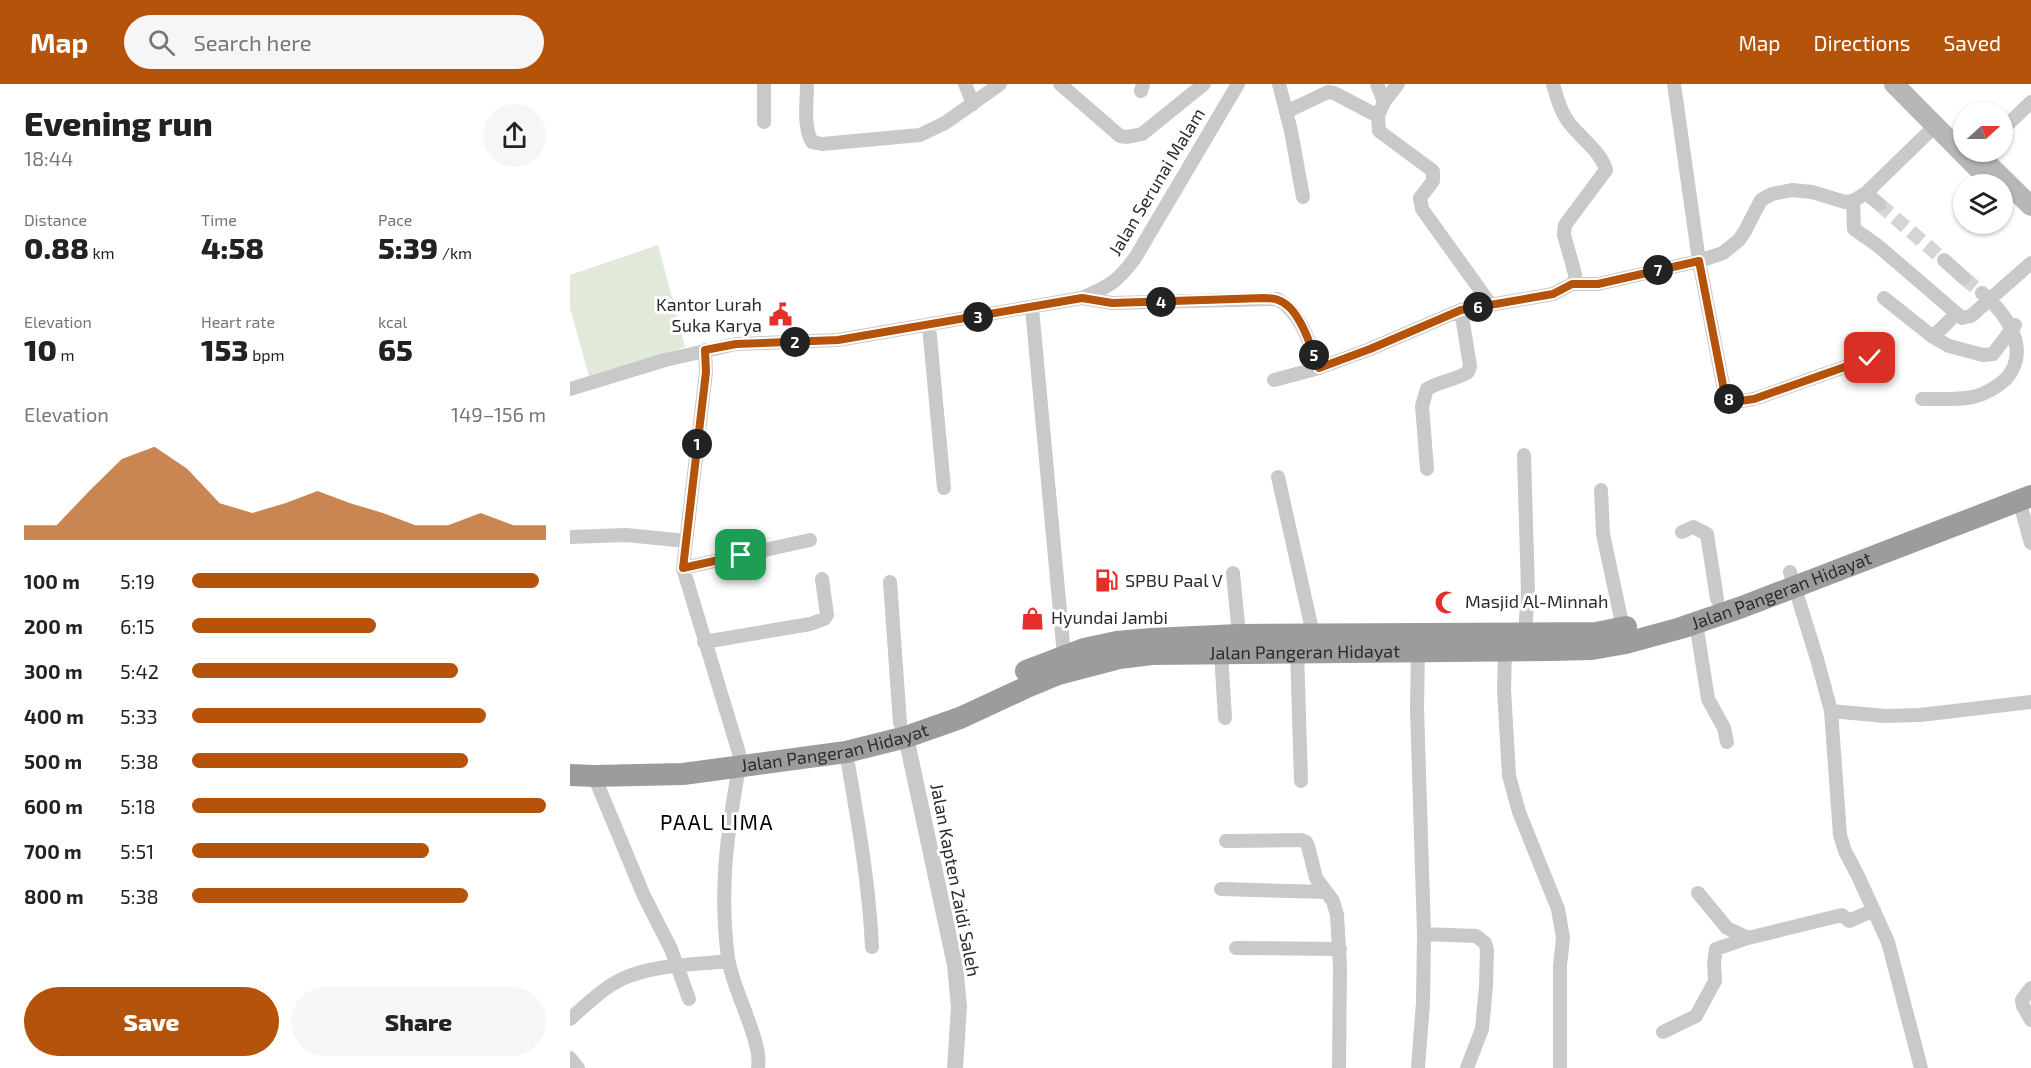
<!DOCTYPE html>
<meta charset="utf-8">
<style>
body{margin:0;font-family:"Exo 2",sans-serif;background:#f6f6f6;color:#222;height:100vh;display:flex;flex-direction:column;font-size:22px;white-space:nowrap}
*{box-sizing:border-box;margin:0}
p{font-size:20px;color:#767676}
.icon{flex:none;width:33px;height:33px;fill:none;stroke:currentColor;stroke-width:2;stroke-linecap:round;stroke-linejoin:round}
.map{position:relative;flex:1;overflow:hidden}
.details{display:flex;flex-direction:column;background:#fff;width:570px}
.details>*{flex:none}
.needle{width:39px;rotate:69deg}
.controls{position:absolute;left:1383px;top:18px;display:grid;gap:12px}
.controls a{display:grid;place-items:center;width:60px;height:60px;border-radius:50%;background:#fff;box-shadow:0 2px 4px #0004;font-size:30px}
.pin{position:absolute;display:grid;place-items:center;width:51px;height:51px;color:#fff;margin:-26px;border-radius:12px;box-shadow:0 3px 9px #0006}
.km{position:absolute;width:30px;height:30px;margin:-15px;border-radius:50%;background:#222;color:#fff;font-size:16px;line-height:30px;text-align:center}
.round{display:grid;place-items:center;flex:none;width:63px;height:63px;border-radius:32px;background:#f6f6f6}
.overview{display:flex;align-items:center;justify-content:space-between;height:102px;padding:0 24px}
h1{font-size:33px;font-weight:800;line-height:45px}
.stats{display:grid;grid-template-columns:repeat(3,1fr);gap:9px;height:102px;padding:6px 24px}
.stats div{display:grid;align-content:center}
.stats b{font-size:30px;font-weight:800}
.stats small{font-size:16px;font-weight:400}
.stats p{font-size:16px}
.chart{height:168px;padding:12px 24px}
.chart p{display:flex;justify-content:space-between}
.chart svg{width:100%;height:108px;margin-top:6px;fill:#b45309;opacity:.7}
.cta{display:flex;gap:12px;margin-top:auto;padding:12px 24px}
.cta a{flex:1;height:69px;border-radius:36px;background:#b45309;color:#fff;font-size:24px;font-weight:800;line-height:69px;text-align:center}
.cta a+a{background:#f6f6f6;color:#222}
ul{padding:0 24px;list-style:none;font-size:20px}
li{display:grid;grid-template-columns:96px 72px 1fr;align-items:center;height:45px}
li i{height:15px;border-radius:8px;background:#b45309}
header{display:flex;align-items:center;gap:36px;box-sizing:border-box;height:84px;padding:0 30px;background:#b45309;color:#fff}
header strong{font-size:28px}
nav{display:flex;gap:33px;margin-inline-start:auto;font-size:21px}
.search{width:420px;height:54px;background:#f6f6f6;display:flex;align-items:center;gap:15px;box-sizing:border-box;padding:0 21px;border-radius:33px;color:#767676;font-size:22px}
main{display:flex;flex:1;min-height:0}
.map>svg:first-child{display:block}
</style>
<header>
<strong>Map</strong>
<div class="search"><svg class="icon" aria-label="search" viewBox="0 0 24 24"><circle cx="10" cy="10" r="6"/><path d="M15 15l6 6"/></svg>Search here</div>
<nav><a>Map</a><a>Directions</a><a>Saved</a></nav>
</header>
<main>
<section class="details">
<div class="overview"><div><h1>Evening run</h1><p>18:44</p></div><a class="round"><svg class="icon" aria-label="share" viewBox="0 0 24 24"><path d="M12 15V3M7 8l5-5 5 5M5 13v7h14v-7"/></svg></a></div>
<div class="stats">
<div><p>Distance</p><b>0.88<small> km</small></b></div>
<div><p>Time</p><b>4:58</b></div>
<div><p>Pace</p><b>5:39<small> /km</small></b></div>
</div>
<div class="stats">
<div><p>Elevation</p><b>10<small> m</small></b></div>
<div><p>Heart rate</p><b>153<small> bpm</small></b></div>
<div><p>kcal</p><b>65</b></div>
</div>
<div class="chart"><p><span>Elevation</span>149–156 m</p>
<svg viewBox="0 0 160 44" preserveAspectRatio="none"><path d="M0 44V38L10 38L20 24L30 11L40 6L50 15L60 29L70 33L80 29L90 24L100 29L110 33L120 38L130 38L140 33L150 38L160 38V44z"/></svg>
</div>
<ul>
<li><b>100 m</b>5:19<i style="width:98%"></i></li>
<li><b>200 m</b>6:15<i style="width:52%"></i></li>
<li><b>300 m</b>5:42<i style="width:75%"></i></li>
<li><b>400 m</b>5:33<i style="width:83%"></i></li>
<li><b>500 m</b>5:38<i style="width:78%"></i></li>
<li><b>600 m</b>5:18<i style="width:100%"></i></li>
<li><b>700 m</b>5:51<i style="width:67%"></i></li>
<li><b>800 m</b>5:38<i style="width:78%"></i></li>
</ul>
<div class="cta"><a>Save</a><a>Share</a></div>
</section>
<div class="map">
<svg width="1461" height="984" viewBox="0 0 1461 984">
<rect width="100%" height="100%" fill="#fff"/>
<!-- green -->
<path fill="#e1ead9" d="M88,161L115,263L20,295L0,224V191Z"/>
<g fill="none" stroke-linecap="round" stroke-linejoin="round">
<!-- minor-tunnel -->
<path stroke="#d5d5d5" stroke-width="14" stroke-dasharray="14 7" stroke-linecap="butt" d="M1309,120L1374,176
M1394,194L1412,209"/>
<!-- minor -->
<path stroke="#c9c9c9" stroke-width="14" d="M237,0C237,18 233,42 242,58L252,60L350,51L375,39L430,0
M395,0L403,20
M490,0L550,52L557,53L572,50L634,0
M709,0L721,47L733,113
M807,0L814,18L808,32L809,47L863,87V97L850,114L852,125L921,221
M1104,0L1129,177L1154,306L1157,314L1163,318L1184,315L1300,274
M571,7L573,0
M814,18L828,0
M716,28L758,8L764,9L808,32
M194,38V0
M1432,46L1461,18
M1401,79L1411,68
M1296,109L1309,120
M1283,117L1284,145L1307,161L1392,234L1401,232L1461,179
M1374,176L1394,194
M1002,200H1028L1129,177L1153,169L1169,156L1175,147L1191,116L1202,110L1222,106L1242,108L1275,118L1283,117L1296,109L1365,42
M512,214L542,219L707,215C732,229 739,259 749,284
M1314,214L1363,253L1379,262L1413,271L1423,270L1445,241
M462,224L494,571
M359,242L374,404
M1363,253L1386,230
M135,266L136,288L113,484L169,669
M704,296L749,284L800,265L891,226L983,210L1002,200L1005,195V190L994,151L995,141L1036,86C1031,68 1012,55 1000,40C991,29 987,14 983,0
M0,305L95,276L166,260L268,256L512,214C540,202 547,198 565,174L668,0
M1352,315C1369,315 1387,316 1403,313C1415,310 1427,303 1436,295C1461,266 1438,231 1412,209
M954,371L958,508L955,548
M857,385L852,322L857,305C870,297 886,296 898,288L900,282L891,226
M708,393L743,550
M1031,406L1033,450L1053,544
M1449,416L1461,459
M1112,448L1123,443L1137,450L1147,515
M0,453L56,451L116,457
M113,484L240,456
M1220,488L1247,575L1261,627L1270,751L1275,767L1288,792L1318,858L1351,984
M663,489L669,551
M320,498L330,639
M1126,539L1138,615L1154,644L1157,658
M134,558L240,540L254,535L257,531L252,495
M727,567L731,697
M935,567L934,605L939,692L949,728L988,825L993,854L990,882V984
M651,569L655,634
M1261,627L1315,632L1350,631L1461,618
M276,668C287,732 299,797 302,863
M169,683C157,751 149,805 158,874C162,905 193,958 188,984
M24,692L74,812L101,865L119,915
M656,757L731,756L736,758L738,762L746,794L763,817L767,831L770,883L769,984
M651,805L756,808
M1128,809L1157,844L1178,854L1272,831L1279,837L1304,826
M854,850L906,852L915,859L917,866L916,902L912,945L897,984
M666,864L770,865
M1461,904L1452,916L1453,922L1461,936
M0,935C16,921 33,904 52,895C85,880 124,881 158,877
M1093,948L1126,932L1145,897L1144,879L1146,865L1178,854
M0,974L8,984
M848,984L853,919L854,850L847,624L848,566"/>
<!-- tertiary -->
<path stroke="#c9c9c9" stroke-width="16" d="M336,653L385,881L389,923L385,984"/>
<!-- secondary -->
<path stroke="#b6b6b6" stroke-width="20" d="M1324,0L1423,100
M1418,80L1461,122"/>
<!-- trunk -->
<g stroke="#9c9c9c" stroke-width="22">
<path d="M456,587L514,565L547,558L581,555L669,551L1026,549L1056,543"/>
<path id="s1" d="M0,691L24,692L113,690L276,668L336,653L390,634L459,602L488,590L549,574L582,570L981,566L1022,565L1056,559L1111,544L1172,523L1461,412"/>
</g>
</g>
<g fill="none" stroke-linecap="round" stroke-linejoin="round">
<defs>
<path id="route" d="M171,471L113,484L136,288L135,266L166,260L268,256L512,214L542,219L694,214C699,214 704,214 708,216C730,223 741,264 749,284L800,265L891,226L983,210L1002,200H1028L1129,177L1154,306L1157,314L1163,318L1184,315L1300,274"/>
</defs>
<!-- route casing -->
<use href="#route" stroke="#fff" stroke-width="12"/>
<!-- route -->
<use href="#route" stroke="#b45309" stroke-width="8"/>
</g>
<!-- icons -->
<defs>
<symbol id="civic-bare" viewBox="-9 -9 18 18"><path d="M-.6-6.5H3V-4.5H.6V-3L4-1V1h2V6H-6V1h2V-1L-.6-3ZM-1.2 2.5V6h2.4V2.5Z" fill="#e62e2b" stroke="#fff" stroke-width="2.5" paint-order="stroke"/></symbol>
<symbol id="fuel-bare" viewBox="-9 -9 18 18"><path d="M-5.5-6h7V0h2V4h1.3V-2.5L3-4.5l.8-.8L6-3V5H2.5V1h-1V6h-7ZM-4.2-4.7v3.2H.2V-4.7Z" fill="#e62e2b" stroke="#fff" stroke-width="2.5" paint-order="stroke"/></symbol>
<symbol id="mosque-bare" viewBox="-9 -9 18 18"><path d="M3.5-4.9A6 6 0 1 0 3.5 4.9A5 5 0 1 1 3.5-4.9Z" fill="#e62e2b" stroke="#fff" stroke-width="2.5" paint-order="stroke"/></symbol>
<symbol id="shop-bare" viewBox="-9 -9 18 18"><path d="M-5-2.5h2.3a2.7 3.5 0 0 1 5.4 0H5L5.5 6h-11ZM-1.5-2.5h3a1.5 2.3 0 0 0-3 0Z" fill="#e62e2b" stroke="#fff" stroke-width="2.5" paint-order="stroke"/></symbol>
</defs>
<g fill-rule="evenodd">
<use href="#civic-bare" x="194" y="214" width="33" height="33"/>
<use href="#fuel-bare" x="520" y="480" width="33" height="33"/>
<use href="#mosque-bare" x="860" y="502" width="33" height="33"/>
<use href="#shop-bare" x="446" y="518" width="33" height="33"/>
</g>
<g text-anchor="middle" stroke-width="6" stroke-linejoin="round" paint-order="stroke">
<!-- street labels -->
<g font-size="18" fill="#2c2c2c" stroke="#fff">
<text transform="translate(587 98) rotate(-59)" y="6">Jalan Serunai Malam</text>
<text dy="6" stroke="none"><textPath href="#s1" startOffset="1239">Jalan Pangeran Hidayat</textPath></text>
<text dy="6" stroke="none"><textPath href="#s1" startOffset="753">Jalan Pangeran Hidayat</textPath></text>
<text dy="6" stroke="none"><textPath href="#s1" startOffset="267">Jalan Pangeran Hidayat</textPath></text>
<text transform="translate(385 796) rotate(79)" y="6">Jalan Kapten Zaidi Saleh</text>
</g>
<!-- poi labels -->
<g font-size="18" fill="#2c2c2c" stroke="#fff" text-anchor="start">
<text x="192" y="227" text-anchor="end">Kantor Lurah<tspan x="192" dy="21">Suka Karya</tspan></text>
<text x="555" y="503">SPBU Paal V</text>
<text x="895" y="524">Masjid Al-Minnah</text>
<text x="481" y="540">Hyundai Jambi</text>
</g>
<!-- quarter labels -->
<g font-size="21" letter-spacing="1.5" fill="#000" stroke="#fff">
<text x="147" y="746">PAAL LIMA</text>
</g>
</g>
</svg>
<div class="controls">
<a><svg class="needle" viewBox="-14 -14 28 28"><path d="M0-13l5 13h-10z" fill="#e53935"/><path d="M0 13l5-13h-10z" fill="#767676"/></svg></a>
<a><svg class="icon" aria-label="layers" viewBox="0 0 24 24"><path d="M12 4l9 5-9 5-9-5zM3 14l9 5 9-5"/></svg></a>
</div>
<div class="pin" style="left:171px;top:471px;background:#1e9e55"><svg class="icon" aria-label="arrive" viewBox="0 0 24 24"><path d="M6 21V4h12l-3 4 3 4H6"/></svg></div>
<div class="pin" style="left:1300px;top:274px;background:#d93025"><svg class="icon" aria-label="check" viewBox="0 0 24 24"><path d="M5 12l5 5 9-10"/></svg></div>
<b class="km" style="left:127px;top:360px">1</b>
<b class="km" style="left:225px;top:258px">2</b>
<b class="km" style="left:408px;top:233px">3</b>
<b class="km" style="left:591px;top:218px">4</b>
<b class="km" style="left:744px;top:271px">5</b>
<b class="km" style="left:908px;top:223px">6</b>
<b class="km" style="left:1088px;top:186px">7</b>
<b class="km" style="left:1159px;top:315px">8</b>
</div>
</main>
